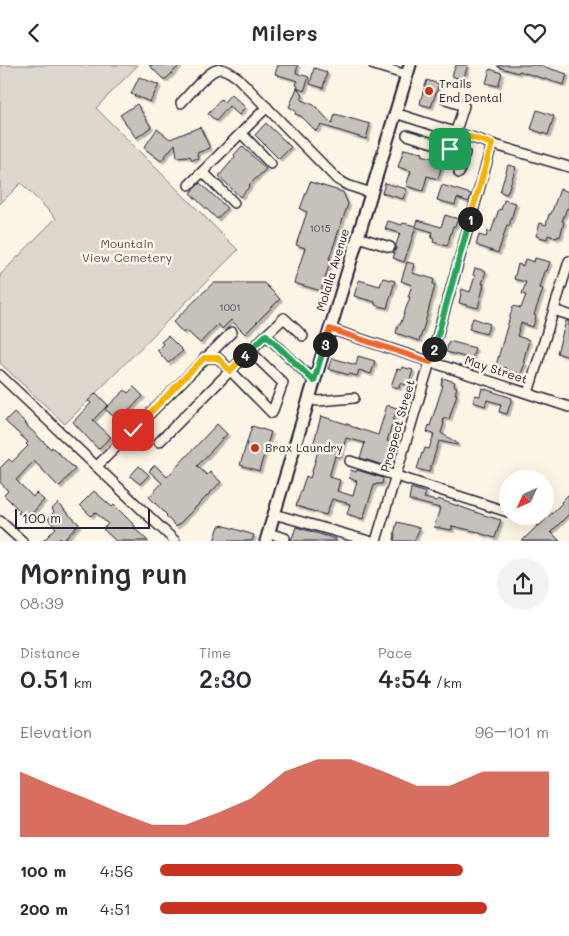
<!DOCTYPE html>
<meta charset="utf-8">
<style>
body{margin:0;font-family:Mali,sans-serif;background:#f2f2f3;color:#2b2b33;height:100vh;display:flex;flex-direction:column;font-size:19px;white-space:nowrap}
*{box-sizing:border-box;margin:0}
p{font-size:16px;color:#7c7c81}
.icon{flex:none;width:28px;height:28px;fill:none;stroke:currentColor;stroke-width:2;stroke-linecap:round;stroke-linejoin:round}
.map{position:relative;height:476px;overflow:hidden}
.details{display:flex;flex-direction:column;background:#fff;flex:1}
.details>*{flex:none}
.needle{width:32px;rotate:225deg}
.fabs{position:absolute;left:499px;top:405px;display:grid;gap:10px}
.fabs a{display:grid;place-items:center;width:55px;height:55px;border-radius:50%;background:#fff;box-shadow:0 5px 20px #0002;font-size:25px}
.scale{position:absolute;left:15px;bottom:12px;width:135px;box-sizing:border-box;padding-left:5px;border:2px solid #22223b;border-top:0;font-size:14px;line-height:18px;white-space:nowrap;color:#22223b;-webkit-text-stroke:4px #fcf5e5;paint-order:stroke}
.pin{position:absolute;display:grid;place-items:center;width:42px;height:42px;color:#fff;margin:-21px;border-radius:10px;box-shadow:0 2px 8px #0006}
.km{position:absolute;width:25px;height:25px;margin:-12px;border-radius:50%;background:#222;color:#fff;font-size:14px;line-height:25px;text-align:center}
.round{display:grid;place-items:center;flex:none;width:52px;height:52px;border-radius:26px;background:#f2f2f3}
.overview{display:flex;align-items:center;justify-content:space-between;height:85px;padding:0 20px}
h1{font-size:28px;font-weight:600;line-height:38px}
.stats{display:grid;grid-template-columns:repeat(3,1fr);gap:8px;height:85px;padding:5px 20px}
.stats div{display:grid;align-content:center}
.stats b{font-size:25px;font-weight:600}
.stats small{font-size:14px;font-weight:400}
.stats p{font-size:14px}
.chart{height:140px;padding:10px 20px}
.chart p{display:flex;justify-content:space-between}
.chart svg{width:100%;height:90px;margin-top:5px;fill:#c8321e;opacity:.7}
ul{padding:0 20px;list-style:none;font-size:16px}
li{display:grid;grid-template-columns:80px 60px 1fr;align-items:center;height:38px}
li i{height:12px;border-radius:6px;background:#c8321e}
header{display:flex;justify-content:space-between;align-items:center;height:65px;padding:0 20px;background:#fff;font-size:22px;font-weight:600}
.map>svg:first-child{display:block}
</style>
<header><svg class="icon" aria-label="back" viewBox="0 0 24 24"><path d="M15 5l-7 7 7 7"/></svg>Milers<svg class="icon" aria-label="heart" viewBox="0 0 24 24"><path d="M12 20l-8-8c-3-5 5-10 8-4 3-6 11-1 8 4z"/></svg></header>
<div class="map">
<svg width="569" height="476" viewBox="0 0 569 476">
<defs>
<filter id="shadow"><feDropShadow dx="2.5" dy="2.5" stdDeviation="0" flood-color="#0004"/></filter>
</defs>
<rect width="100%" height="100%" fill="#fcf5e5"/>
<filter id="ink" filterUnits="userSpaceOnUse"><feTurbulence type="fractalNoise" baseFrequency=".02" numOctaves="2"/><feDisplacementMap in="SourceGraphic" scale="10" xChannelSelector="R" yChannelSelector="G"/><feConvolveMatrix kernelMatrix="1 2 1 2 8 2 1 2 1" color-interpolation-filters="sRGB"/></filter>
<g filter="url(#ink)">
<!-- green -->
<path fill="#dcd6cc" stroke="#7f7c84" d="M0,0H138L96,43L238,185L65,359L0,298V210L56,153L21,118L0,139Z"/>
<!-- building -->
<path fill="#c6c1bb" stroke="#22223b" filter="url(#shadow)" d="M149,0H180L166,14H163Z
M278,0H298L296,8L309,12L304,26L297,23L298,21L296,20L298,16L275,9Z
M456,0H468L463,15L452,11Z
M498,0H539L567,9L564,20L519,6L518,8L498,2Z
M314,3L327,7L323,23L310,19Z
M490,4L502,8L498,21L486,18Z
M139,12L159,20L150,37L131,29Z
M427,15L439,19L431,42L420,39L422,30Z
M297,23L303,30L301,35L314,40L332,59L335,49L370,59L366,74L321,60L316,66L301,51L295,49L296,46L289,42Z
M231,29L245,42L239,50L229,41L216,56L208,49L221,34L224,37Z
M137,39L151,62L136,73L120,50Z
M537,45L554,51L548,70L531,64Z
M266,58L291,82L279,94L255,70Z
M200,62L210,83L197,88L198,93L192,95L190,91L187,92V91L177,92L175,79L161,96L144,83L157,64L170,74Z
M242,81L266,104L249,120L250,121L240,132L219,111L235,92L234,90Z
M404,84L423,88L422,90L443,96L438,114L427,111L423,126L406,121L411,106L398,102Z
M508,100L516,102L507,129L500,127Z
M310,117L343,127L348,139L329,194H331L321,226L294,218L305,183L296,180L307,147L300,144Z
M200,118L227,143L217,154L190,128Z
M385,118L407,124L403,134L382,128Z
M442,120L471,129L469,137L457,133L455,140L437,135Z
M560,124L569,127V144L567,143L562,156L564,157L560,172L558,171L557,173L548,170L547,174L536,171L540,158L546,160L549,149H551Z
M504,135L516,138L509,161L507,160L498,188L476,180L479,170L486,172L488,166L491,167L499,144L501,145Z
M445,150L458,154L455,161H453L449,174V177L447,181L433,177L434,174L431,173L433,167L416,162L404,197L393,193L395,188H393L396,184V180L400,168L385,164L388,156L402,160L403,158L416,161L418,155L441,162Z
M535,193L550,197L547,206H545L540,223L543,224L534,250L536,251L533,262L521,258L517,271L529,275L523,297L525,298L521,309L505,305L506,303L496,300L513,241L521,243L526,230L522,229L526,217L514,214L518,199L523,201L525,194L534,197Z
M407,197L414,199L412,208L434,214L433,219L435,220L425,258L419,276L396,268L398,259L400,260L410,232H408L412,220L401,216Z
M475,203L486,206L482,219H484L478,243L459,238L462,224L470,227L475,211L473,210Z
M383,213L395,216L387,243L375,240V237L354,231L359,215L380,221Z
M213,218H264L280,234L245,269L231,255L222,264L218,259L200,278L186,265L183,268L173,257Z
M473,253L490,259L486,269L469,264Z
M566,256H569V292L557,288Z
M168,271L183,286L168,298L157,285L163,279L161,277Z
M449,276L475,283L472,294L446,287Z
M358,291L375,296L371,309L359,305L357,311L350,309L349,310L328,304L332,293L356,300Z
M402,302L413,305L408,321L400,318L399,323L391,321L397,304L401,305Z
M443,313L455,317L454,321L457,322L455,329H457L449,354L444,353L443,358H444L441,368L457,378V380L439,376L429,407L417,404L422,388L423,389L425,383L429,384L434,369L427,367L429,360L430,361L443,320H441Z
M134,322L143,331L119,356L105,344L125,325L128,328Z
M482,323L512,333L507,349L499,347L501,339L487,335L485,341L473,337L475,330L480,331Z
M96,328L108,340L93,355L111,372L98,384L73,357L91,338L88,336Z
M387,340L397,343L388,373L387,376L391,377L387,401L360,393L365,378L346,373L340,392L335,391L329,412L340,415L337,426L353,431L357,416L349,413L351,405L356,407L357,405L383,413L382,419H376V420H374L363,454L347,449L350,439L332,434L326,450L296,441L306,411L310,413L318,386L312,384L321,351L350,360V361L378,370Z
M14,347L26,358L25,359L51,384L52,382L75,404L59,422L34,396L16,415L33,432L36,428L44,435L26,455L18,448L20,446L4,430L8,426L0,417V403L9,394L12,397L28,381L26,379L28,377L5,356Z
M217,359L227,369L197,401L207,410L210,407L221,417L176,462L166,451L167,450L149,432L162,418L149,406L155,400L167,412Z
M252,361L271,367L259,406L240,400Z
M139,401L149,410L140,419L130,411Z
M411,423L426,428L424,433L437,436L438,434L484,450L501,455L495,473L479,468V467L452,461V465L434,462L440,443L409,435Z
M94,426L112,442L114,440L135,461L134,463L148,476H116L103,464L108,459L95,447L91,451L80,440Z
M569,429V449L551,467L560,476H522L538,460L539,461L562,438L561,437Z
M58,438L64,444V445L79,459L63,476L60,473L57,476H43L56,463L48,454L54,447L52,444Z
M397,457L420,463L414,476H394L395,469H394Z
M222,460L254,470L252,476H214L219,461H221Z
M296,462L336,474V476H291Z"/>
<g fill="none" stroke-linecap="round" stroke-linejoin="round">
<defs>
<path id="minor" d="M374,0L407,10
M446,35L464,41L450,84
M181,38C189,30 209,4 220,4C227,4 232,9 238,13L337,114L347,120L371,128
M395,48L492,79L569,102
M241,68L271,99
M407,70L465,88L459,108
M203,107L234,138
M189,120L267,42
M358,172L390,182
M554,245L569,250
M330,264L569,342
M266,270L284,253L303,271
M204,293H218L272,348L283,318L250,286
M0,310L175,476
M528,328L569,196
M309,334L318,336L354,333
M159,377L266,270L314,316
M350,396L508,447
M97,401L232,267
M274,449L369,476
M0,456L22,476
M268,468L285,473L284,476
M376,476L430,297L492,79"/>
<path id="major" d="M266,476L410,0"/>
</defs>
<!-- minor casing -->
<use href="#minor" stroke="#22223b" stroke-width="12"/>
<!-- major casing -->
<use href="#major" stroke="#22223b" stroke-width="15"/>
<!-- minor -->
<use href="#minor" stroke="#fcf5e5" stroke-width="9"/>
<!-- major -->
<use href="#major" stroke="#fcf5e5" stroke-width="11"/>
</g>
</g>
<g fill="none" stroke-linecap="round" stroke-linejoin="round" filter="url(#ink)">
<defs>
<path id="split-1" d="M450,84L455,67L492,79L470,154"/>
<path id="split-2" d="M434,284L470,154"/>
<path id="split-3" d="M325,279L330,264L430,297L434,284"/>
<path id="split-4" d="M245,290L266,270L314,316L325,279"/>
<path id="split-5" d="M133,365L204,293H218L230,306L245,290"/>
</defs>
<!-- split-1 casing -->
<use href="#split-1" stroke="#fff" stroke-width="10"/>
<!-- split-2 casing -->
<use href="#split-2" stroke="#fff" stroke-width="10"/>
<!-- split-3 casing -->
<use href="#split-3" stroke="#fff" stroke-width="10"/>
<!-- split-4 casing -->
<use href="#split-4" stroke="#fff" stroke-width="10"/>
<!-- split-5 casing -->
<use href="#split-5" stroke="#fff" stroke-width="10"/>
<!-- split-1 -->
<use href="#split-1" stroke="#f5b400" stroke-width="6"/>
<!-- split-2 -->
<use href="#split-2" stroke="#22a559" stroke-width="6"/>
<!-- split-3 -->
<use href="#split-3" stroke="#f0652b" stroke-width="6"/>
<!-- split-4 -->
<use href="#split-4" stroke="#22a559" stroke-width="6"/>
<!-- split-5 -->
<use href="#split-5" stroke="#f5b400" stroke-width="6"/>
</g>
<!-- markers -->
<g fill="#c8321e" stroke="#fcf5e5" stroke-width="2">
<circle cx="429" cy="26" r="5"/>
<circle cx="255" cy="383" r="5"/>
</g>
<g text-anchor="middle" stroke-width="5" stroke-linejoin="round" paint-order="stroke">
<!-- number labels -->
<g font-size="10" fill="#4b4a5b">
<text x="320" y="167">1015</text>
<text x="230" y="246">1001</text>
</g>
<!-- poi labels -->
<g font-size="12" fill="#22223b" stroke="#fcf5e5" text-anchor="start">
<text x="439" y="23">Trails<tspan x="439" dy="14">End Dental</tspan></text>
<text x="265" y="387">Brax Laundry</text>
</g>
<!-- park labels -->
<g font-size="12" fill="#504f5f" stroke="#fcf5e5">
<text x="127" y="183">Mountain<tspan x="127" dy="14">View Cemetery</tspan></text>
</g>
<!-- street labels -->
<g font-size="12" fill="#22223b" stroke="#fcf5e5">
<text transform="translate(333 205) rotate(-73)" y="4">Molalla Avenue</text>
<text transform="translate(496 305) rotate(18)" y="4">May Street</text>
<text transform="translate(398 361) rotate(-74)" y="4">Prospect Street</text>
</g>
</g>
</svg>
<div class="fabs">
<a><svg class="needle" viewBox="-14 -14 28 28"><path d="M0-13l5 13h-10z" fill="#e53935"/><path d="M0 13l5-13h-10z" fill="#7c7c81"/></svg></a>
</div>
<div class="scale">100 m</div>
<div class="pin" style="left:450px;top:84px;background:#1e9e55"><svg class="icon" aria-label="arrive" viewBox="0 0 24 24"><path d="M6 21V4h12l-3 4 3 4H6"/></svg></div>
<div class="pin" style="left:133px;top:365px;background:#d93025"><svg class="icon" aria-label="check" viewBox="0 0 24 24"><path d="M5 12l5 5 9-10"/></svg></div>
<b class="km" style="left:470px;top:154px">1</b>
<b class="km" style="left:434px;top:284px">2</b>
<b class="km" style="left:325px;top:279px">3</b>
<b class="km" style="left:245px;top:290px">4</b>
</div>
<section class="details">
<div class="overview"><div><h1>Morning run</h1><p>08:39</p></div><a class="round"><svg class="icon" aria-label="share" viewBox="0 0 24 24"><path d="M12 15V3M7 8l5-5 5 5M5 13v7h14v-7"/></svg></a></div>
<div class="stats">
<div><p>Distance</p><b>0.51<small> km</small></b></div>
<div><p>Time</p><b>2:30</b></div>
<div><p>Pace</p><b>4:54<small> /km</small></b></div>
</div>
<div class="chart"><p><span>Elevation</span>96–101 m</p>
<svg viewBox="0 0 160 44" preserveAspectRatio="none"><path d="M0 44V12L10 19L20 25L30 32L40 38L50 38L60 32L70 25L80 12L90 6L100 6L110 12L120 19L130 19L140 12L150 12L160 12V44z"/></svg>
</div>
<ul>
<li><b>100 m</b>4:56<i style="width:78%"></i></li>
<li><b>200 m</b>4:51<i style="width:84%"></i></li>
</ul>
</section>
